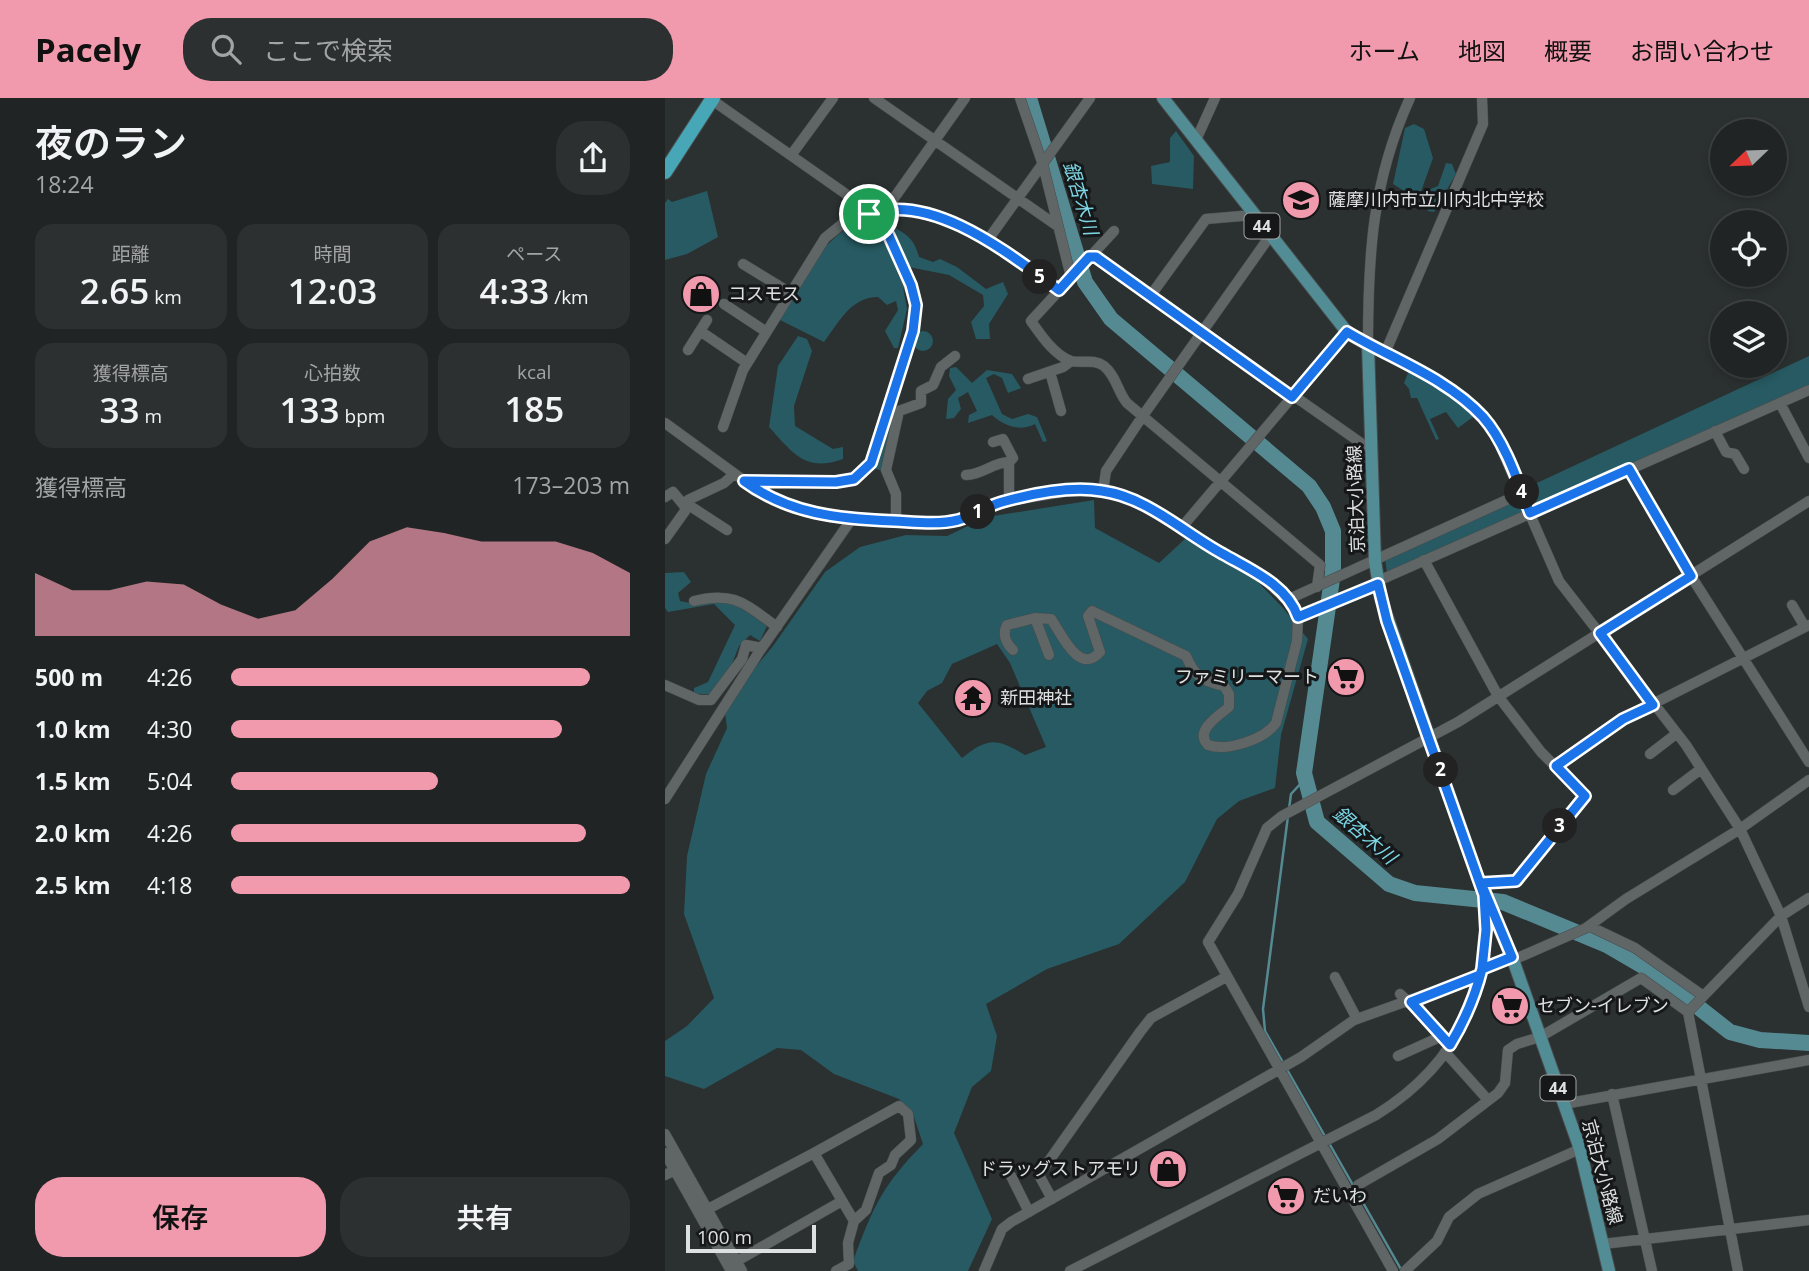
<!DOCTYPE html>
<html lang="ja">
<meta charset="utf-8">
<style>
body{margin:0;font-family:"Open Sans","Noto Sans JP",sans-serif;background:#2d3031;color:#f1f3f6;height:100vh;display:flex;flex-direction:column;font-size:26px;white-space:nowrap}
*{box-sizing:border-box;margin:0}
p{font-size:23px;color:#a2a4a6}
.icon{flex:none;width:38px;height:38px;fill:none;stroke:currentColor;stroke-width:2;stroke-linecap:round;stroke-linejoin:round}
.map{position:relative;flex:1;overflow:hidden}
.details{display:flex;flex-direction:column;background:#202424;width:665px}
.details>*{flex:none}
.needle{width:46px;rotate:247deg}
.tools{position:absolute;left:1045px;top:21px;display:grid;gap:14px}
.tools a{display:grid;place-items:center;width:77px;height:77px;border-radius:50%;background:#202424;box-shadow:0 4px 10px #0003,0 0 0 2px #3d4141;font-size:35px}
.scale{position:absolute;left:21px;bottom:18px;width:130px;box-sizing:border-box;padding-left:7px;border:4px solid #dee1e2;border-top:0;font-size:19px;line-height:24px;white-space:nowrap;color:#dee1e2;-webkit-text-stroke:5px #151718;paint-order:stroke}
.pin{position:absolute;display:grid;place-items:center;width:60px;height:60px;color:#fff;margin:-30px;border:4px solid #fff;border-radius:50%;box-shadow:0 2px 7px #0007}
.km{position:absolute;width:35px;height:35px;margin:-18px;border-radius:50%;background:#222;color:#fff;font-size:19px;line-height:35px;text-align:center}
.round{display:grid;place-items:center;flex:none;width:74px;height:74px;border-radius:28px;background:#2d3031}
.head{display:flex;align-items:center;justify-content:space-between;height:119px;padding:0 35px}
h1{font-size:38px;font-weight:600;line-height:52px}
.stats{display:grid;grid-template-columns:repeat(3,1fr);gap:10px;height:119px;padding:7px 35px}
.stats div{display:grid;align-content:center;border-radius:18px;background:#2d3031;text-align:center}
.stats b{font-size:35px;font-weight:600}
.stats small{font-size:19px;font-weight:400}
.stats p{font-size:19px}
.chart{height:196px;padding:14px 35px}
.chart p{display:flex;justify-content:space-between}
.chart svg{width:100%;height:126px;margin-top:7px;fill:#f29aad;opacity:.7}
.cta{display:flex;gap:14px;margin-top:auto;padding:14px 35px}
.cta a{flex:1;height:80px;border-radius:28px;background:#f29aad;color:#111;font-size:28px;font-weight:600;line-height:80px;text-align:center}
.cta a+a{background:#2d3031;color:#f1f3f6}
ul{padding:0 35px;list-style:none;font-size:23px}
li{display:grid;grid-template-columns:112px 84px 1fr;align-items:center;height:52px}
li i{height:18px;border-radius:9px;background:#f29aad}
header{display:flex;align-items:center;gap:42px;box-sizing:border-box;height:98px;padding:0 35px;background:#f29aad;color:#111}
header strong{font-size:33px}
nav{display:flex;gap:38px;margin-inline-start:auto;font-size:24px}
.search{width:490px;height:63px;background:#2d3031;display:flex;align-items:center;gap:18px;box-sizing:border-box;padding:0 24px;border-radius:28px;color:#a2a4a6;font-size:26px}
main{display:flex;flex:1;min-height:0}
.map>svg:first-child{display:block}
</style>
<header>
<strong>Pacely</strong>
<div class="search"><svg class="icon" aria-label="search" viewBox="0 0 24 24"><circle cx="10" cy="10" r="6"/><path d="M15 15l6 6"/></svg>ここで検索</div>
<nav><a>ホーム</a><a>地図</a><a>概要</a><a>お問い合わせ</a></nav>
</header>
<main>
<section class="details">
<div class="head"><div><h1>夜のラン</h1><p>18:24</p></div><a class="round"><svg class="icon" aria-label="share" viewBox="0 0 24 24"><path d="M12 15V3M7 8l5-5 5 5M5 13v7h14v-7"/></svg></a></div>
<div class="stats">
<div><p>距離</p><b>2.65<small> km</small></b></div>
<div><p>時間</p><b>12:03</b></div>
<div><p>ペース</p><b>4:33<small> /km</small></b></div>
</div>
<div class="stats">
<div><p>獲得標高</p><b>33<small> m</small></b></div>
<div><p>心拍数</p><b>133<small> bpm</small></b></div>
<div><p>kcal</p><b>185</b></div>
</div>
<div class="chart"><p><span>獲得標高</span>173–203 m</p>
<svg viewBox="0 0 160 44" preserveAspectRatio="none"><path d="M0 44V22L10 28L20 28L30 25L40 26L50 33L60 38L70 35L80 24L90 11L100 6L110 8L120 11L130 11L140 11L150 15L160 22V44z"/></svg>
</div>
<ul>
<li><b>500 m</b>4:26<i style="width:90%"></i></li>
<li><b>1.0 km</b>4:30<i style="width:83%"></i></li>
<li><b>1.5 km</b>5:04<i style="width:52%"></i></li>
<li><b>2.0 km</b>4:26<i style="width:89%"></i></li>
<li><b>2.5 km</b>4:18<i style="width:100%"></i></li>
</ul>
<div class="cta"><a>保存</a><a>共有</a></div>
</section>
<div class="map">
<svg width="1144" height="1173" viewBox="0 0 1144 1173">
<rect width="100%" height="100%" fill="#2b3030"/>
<!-- green -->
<path fill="#275a62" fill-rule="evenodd" d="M749,26L759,31L768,60L753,102L728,86L740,30Z
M511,33L529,58L528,91L487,86L486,68L505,64V40Z
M781,65L787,66L791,76L769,114L763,113L760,107L763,92L773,88Z
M42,93L53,139L22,156L0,162V105L3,101L7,104Z
M217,119C232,136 247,131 254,159L268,164L275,161L292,169L321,191L338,184L343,196L324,226L325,241H311L306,224L319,208L318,197L284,177L244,169L236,178L242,211L233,250H229L220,233L233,212L231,203L222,207L213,199C186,199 174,224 159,244L113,221C140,180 163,122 217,119Z
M248 243a10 10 0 1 1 20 0a10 10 0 1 1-20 0Z
M133,238L142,241L147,253L129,308L130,328L168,351L178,349V361C140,375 127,354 104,329L113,268Z
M1144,258V289L867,409L859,391Z
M291,269L307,285L322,272L347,276L356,290L343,295L337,280L329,276L321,280L337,316L347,321L363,316L372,319L382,343L378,344L370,326C355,334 339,328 327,317L303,325L304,317L312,313L303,294L293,300L296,311L289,320L281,321L283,301L291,292L284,278L285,270Z
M744,272L793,303L808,319L793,330L781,314L765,321L774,341L771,342L752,300H746L744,291L739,285Z
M233,290L236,292L217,373L209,370Z
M855,401L858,414L722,475L720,461Z
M429,402L430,430L494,465L521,440L590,481L618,510L643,541L616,637L610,690L574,703L552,721L520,784L454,846L382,871L321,906L332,938L326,973L307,989L289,1035L327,1121L303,1173H193L188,1163C208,1109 217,1088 258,1046L247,1013L234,1001L169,976L136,952L112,950L39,991L0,978V943L22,928L49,900L19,816L22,758L41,676L62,630L59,607L108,548L160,474L195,449L241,437L282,438L322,419ZM332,546L345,565L381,649L360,657C332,640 323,639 297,660L253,605L262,593L277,585L287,566Z
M19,474L26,484L13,495L15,503L25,505L70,503L102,528L95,543L85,537L74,548L65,571L48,596H29V590L43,584L70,527L49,506L3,514L0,510V475Z"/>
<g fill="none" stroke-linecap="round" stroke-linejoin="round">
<!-- stream -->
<path stroke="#558a93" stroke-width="2.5" d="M624,711L626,696L639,682V675
M623,718L598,911L600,933L661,1040
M664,1045L737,1173"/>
<!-- river -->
<path stroke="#558a93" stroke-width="16" d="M364,0L420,184L446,221L644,388L658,409L668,433V474L639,675L652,724L724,786L750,795L838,804L942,847L990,875L1065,934L1095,942L1144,945"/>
<defs>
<path id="minor" d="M209,0L391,127
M355,0L378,67L406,179
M745,0C707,83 703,157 703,247C750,270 799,293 830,336L894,483L1021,647L1075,731L1116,818L1144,909
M47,2L198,108L204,116C268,94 344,156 394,193
M531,42L550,0
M127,56L168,0
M222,110L300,0
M449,133L366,223C376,237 389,257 406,263C417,266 428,260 439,268C452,279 452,293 462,305L655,467L652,489
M322,143L425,0
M424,159H431L706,352
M78,166L124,194
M486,197L541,121L588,117
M59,206L100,233
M42,222L35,233L82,265
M23,252L35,233
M720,255L818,26L817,0
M385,274L396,313
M363,281L398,269L406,263
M1115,305L1144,360
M0,325L103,400L127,410L186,422L265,425L293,422L337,404L410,392L438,393L467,402L592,474L629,509L633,519L632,543L611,625C600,641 562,654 543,647C529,633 553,618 564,609V596L559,588C537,583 530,579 521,558L427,513L423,518L435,554C414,578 396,535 386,521L370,520L384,557
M58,329L78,272L160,140L181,123L204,116L224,138L251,207L248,233L206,365L189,381L171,385L80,383
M1050,333L1061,354L1070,356L1079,371
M328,344L338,341L348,360L344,364V403
M964,371L1026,478L1144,664
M301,377C318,377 328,364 344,364
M438,393L441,373L477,319L605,138
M0,399L8,394L21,410
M22,406L62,432
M231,423V396L221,372L234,313L256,305V293L268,287L276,269L290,258
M517,429L682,234
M0,441L20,413L23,402L59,385L69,376
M759,462L833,598L876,654L920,698L851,783L816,785
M713,483L1144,292
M624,501L857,395
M29,503C70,493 80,506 112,529
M1127,507L1140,529
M633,519L713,486
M348,552C341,545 337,536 342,527L370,520
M0,587L34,602H46L77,561L81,547L97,550
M985,656L1011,636
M891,668L958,621L1144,527
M1008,692L1036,671
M0,701L94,554L186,422
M924,828L970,850L1037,897
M848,862L921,830L961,801L1075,731L1144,682
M817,871L847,859
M670,879L692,921
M735,896L762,920L785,947
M780,954L823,1002
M733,958L777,938
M947,996L987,1173
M899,1006L1144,962
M0,1036L77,1173
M0,1055L66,1173
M149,1055L234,1008L243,1016L246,1042L230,1057L226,1067L214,1075L201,1112L189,1123
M0,1077L10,1072
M346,1078L364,1114
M693,1087L773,1041L833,995L840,985L843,952L852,946L875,939L976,880L1023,914
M387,1101L374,1077L475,934L486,920L561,879
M43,1111L149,1055L189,1123L183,1145L184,1166L171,1173
M938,1146L1144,1122
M72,1163L177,1103
M319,1173L337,1131L346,1124L636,959L689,922L815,877
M405,1173L711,1017C790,968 826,896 819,803
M728,1173L543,844L573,796L602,730L617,718L793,624L1144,403
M740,1173L772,1143L784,1119L813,1096L915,1051
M1073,1173L1023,914L1116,818L1144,800"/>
<path id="major" d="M498,0L682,234L703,247L710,463L716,501L819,797L847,859L915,1051L944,1173"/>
<path id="highway" d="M0,74L48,0"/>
</defs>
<!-- minor casing -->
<use href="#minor" stroke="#484c4d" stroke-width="11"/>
<!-- major casing -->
<use href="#major" stroke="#484c4d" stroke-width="14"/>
<!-- highway casing -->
<use href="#highway" stroke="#484c4d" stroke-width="16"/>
<!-- minor -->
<use href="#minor" stroke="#606566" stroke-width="10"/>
<!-- major -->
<use href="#major" stroke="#528d96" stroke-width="12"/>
<!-- highway -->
<use href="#highway" stroke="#48a7b6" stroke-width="14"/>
</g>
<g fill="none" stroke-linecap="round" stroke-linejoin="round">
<defs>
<path id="route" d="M204,116L214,123L224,138L246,187L251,207L248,233L206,365L189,381L171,384L79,383C124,416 174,421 229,423C250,424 272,427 293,422C308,418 322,408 337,404C366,396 407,388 437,393C482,399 519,435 558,456C586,472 622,487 633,519L713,486L722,523L819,797L821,832L817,871C810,899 800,922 785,947L746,904L815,877L817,871L847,859L816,785L851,783L920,698L891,668L958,621L988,607L935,535L1026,478L964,371L865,415C853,384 840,344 818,319C782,280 727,261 682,234L627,299L431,159H424L394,192C344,156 268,94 204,116"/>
</defs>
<!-- route casing -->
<use href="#route" stroke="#fff" stroke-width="14"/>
<!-- route -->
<use href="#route" stroke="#1a73e8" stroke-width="9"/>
</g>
<!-- icons -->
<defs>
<symbol id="school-disc" viewBox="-11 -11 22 22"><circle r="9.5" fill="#f29aad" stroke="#151718"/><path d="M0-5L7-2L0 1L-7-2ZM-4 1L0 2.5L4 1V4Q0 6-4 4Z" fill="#111"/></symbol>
<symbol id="shop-disc" viewBox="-11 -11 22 22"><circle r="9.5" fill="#f29aad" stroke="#151718"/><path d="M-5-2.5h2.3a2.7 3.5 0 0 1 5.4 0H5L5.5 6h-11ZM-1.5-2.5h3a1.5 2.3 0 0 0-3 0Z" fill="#111"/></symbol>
<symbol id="supermarket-disc" viewBox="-11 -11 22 22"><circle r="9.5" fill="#f29aad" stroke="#151718"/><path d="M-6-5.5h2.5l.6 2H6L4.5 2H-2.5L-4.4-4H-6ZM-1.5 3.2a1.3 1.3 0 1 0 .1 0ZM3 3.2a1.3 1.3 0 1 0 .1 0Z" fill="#111"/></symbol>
<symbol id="temple-disc" viewBox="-11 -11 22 22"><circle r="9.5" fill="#f29aad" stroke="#151718"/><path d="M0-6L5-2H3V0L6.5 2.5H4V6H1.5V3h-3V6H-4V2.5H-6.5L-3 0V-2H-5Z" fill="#111"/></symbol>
</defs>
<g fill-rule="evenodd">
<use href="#school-disc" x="614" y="80" width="44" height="44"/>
<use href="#shop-disc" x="14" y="174" width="44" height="44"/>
<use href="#supermarket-disc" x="659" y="557" width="44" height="44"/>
<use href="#temple-disc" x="286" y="578" width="44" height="44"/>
<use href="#supermarket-disc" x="823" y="886" width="44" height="44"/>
<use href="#shop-disc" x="481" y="1049" width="44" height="44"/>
<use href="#supermarket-disc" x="599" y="1076" width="44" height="44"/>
</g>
<g text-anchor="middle" stroke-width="6" stroke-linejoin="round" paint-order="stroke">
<!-- shield labels -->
<g fill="#151718" stroke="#a2a4a5" stroke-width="2">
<rect x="579.5" y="115.5" width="35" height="25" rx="5"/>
<rect x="875.5" y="977.5" width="35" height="25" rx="5"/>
</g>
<g font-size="16" font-weight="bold" fill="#dee1e2">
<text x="597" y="134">44</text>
<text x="893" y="996">44</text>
</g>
<!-- poi labels -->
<g font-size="18" fill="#dee1e2" stroke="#151718" text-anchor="start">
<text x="663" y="108">薩摩川内市立川内北中学校</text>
<text x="63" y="202">コスモス</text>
<text x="654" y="585" text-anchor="end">ファミリーマート</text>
<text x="335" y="606">新田神社</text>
<text x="872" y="914">セブン-イレブン</text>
<text x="476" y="1077" text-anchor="end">ドラッグストアモリ</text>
<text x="648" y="1104">だいわ</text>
</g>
<!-- street labels -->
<g font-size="18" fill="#dee1e2" stroke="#151718">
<text transform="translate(691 401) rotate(-92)" y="6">京泊大小路線</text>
<text transform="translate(937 1074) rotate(75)" y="6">京泊大小路線</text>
</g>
<!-- water labels -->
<g font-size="19" font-style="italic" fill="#7dd6e5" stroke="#151718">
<text transform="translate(416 100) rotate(73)" y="7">銀杏木川</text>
<text transform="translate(700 737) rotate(41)" y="7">銀杏木川</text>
</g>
</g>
</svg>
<div class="tools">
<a><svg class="needle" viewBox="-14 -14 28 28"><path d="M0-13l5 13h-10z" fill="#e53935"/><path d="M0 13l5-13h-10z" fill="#a2a4a6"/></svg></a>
<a><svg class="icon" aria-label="locate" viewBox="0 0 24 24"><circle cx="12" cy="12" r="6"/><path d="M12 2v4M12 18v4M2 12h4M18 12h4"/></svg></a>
<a><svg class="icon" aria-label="layers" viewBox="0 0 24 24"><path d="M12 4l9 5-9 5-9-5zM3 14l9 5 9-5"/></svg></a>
</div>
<div class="scale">100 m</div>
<div class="pin" style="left:204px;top:116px;background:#1e9e55"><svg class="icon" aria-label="arrive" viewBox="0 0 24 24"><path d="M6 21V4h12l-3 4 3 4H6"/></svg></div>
<b class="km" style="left:313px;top:414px">1</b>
<b class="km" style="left:776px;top:672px">2</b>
<b class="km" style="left:895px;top:728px">3</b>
<b class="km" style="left:857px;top:394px">4</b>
<b class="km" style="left:375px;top:179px">5</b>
</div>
</main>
